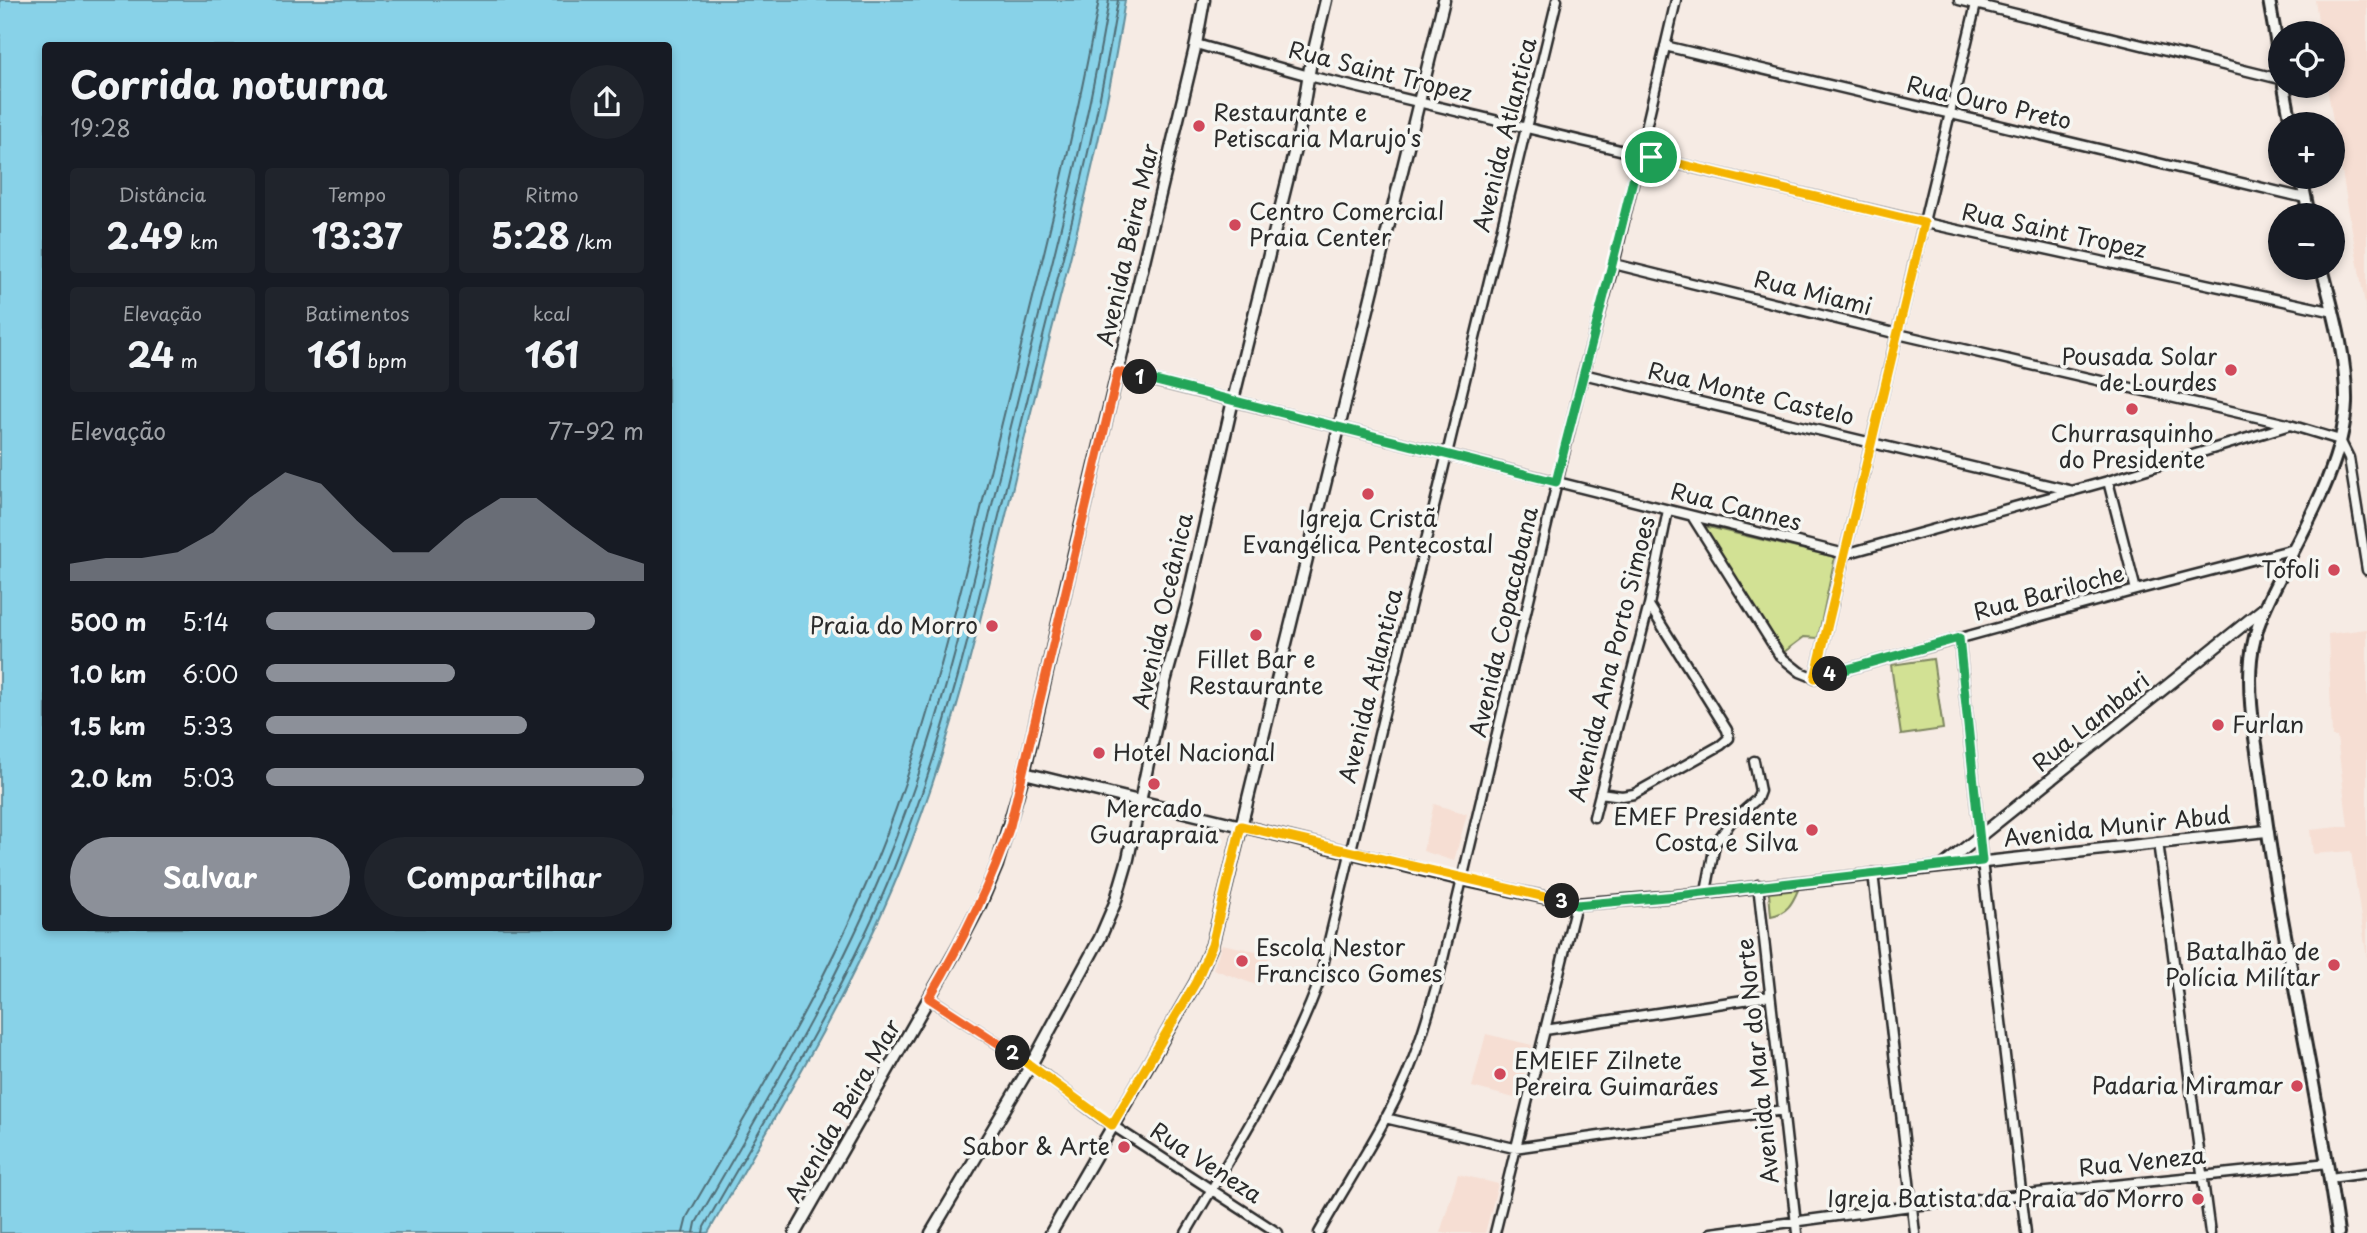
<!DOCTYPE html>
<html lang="pt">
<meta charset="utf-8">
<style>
body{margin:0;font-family:"Playpen Sans",sans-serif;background:#20242c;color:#f1f3f6;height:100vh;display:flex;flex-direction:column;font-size:26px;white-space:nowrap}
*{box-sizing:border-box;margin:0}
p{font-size:23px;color:#9ea1a6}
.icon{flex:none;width:38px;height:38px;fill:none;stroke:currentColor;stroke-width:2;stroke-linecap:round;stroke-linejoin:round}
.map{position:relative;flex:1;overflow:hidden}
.sheet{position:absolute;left:42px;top:42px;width:630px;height:889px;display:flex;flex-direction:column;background:#171b24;border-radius:7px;box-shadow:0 4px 10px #0003}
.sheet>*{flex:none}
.tools{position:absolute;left:2268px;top:21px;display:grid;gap:14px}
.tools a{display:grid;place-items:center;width:77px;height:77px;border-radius:50%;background:#171b24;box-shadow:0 4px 10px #0003;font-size:35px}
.pin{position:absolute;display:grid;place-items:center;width:60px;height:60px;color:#fff;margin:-30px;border:4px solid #fff;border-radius:50%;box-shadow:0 2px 7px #0007}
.km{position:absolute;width:35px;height:35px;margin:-18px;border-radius:50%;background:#222;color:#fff;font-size:19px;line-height:35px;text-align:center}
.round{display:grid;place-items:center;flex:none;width:74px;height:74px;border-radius:37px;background:#20242c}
.overview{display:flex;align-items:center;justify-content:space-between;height:119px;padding:0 28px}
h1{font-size:38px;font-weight:700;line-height:52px}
.metrics{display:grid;grid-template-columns:repeat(3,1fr);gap:10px;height:119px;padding:7px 28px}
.metrics div{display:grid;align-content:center;border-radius:7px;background:#20242c;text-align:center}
.metrics b{font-size:35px;font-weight:700}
.metrics small{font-size:19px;font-weight:400}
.metrics p{font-size:19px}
.chart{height:196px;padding:14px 28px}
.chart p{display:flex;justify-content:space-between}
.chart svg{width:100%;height:126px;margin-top:7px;fill:#8c9099;opacity:.7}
.button{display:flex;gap:14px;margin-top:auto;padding:14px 28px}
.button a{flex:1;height:80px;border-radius:42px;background:#8c9099;color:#fff;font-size:28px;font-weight:700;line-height:80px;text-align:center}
.button a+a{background:#20242c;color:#f1f3f6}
ul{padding:0 28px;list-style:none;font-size:23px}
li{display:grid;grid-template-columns:112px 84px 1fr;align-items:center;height:52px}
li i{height:18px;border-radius:9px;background:#8c9099}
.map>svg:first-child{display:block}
</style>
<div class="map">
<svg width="2367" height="1233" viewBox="0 0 2367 1233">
<rect width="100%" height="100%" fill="#f6ebe4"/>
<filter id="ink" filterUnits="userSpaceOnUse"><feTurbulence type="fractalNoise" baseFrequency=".0143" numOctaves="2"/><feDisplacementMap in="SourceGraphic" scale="14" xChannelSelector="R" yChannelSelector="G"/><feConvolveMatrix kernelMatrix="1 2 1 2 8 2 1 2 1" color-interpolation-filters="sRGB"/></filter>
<g filter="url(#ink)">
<!-- built -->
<path fill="#f6ded3" d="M2315,0H2367V316L2327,86H2333V33H2320Z
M2367,629V958L2351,851L2313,854L2310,830L2348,826L2337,737H2332L2328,634Z
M1434,804L1467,814L1454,861L1423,851Z
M1222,944L1270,954L1259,986L1213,969Z
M1486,1034L1532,1045L1518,1099L1472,1087Z
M1458,1174L1498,1184L1485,1233H1440Z"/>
<!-- green -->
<path fill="#d2e194" stroke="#7e8660" stroke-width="2" d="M1704,526L1835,557L1818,638L1804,637L1784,652Z
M1933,659L1943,729L1901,735L1891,665Z
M1798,890C1792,904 1787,913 1771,916L1769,893Z"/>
<!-- water -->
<path fill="#88d2e8" stroke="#638f9c" stroke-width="2" fill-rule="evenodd" d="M0,0H1125C1103,143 1063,283 1028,424C991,575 959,728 899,873C847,999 776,1115 708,1233H0ZM46,46H668V928H46Z"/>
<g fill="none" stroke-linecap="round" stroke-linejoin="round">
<!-- shore -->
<path stroke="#506e77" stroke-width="2" d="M683,1233L687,1217C754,1101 825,986 876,861C932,723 964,576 1000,431C1035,288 1073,145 1099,0
M694,1233L696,1223C763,1106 834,990 885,865C943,724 975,574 1011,426C1046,285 1085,144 1109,0
M703,1233L704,1227C771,1109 843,994 894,868C952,724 985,572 1022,421C1056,282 1095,142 1118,0"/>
<defs>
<path id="minor" d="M1959,0L2280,79
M1196,44L1309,76L1935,225L2334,312
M1665,46L2305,198
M1614,264L1898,334L2287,424
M1118,372L1845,554L2108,481L2290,425L2340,440L2349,458L2367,570
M1583,374L2073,491
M2108,481L2136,590
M1692,516L1780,656L1800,672L1815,678
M1959,638L1982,861L2026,1233
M1815,678L1977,0
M1815,678L2136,590L2294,549
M1600,793L1622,796L1634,794L1721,745L1729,738L1727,730L1649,605
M1594,817L1649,605L1668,510
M2158,842L2210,1233
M1873,873L1915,1233
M1758,885L1797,1233
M1706,892L1715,844L1731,822L1757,799L1760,791L1754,761
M929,998L1031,1065L1101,1118L1278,1233
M1545,1030L1770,996
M1385,1118L1514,1148L1783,1110
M2330,1178L2367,1173
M1186,1233C1233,1152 1286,1070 1319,982L1557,0
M1319,1233C1348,1181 1382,1131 1406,1077C1419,1047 1428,1015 1437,984L1583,374L1614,264L1676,0
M1495,1233L1576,904
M1711,1233L1911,1206L2328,1163"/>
<path id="tertiary" d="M1024,773L1463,880L1576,904L1677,896L2266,831
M1944,865L2263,609
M795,1233L958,947L980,905L997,865L1024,773L1068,579L1196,44L1204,0
M931,1233L1031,1065L1100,938L1115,903L1128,859L1165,682L1188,598L1233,400L1299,133L1310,67L1326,0
M1051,1233L1196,982L1212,945L1444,0"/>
<path id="secondary" d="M2269,0L2280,62
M2284,86L2291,124
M2301,177L2309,215
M2322,268C2333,311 2347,358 2346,403C2344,454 2316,507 2293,551C2276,586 2255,619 2251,659C2247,699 2256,740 2261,780C2279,932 2317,1081 2338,1233"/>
</defs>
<!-- minor casing -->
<use href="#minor" stroke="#2b2b2b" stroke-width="13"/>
<!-- tertiary casing -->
<use href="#tertiary" stroke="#2b2b2b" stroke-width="15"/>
<!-- secondary casing -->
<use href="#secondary" stroke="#2b2b2b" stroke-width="16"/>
<!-- minor -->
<use href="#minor" stroke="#f6f6f2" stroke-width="8"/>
<!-- tertiary -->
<use href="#tertiary" stroke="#f6f6f2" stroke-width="10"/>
<!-- secondary -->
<use href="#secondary" stroke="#f6f6f2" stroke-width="10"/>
</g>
</g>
<g fill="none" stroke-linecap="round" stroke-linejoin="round" filter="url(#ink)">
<defs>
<path id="split-1" d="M1140,377L1556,482C1583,372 1614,264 1639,154L1651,157"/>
<path id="split-2" d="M1013,1053L929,998C962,942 990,887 1010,826L1118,372L1140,377"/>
<path id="split-3" d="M1013,1053L1112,1125L1196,982L1212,945L1241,826L1562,901"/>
<path id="split-4" d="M1562,901L1576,905L1677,896L1982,861L1959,638L1830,674"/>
<path id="split-5" d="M1651,157L1924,223L1815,678L1830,674"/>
</defs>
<!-- split-1 casing -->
<use href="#split-1" stroke="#fff" stroke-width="14"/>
<!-- split-2 casing -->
<use href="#split-2" stroke="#fff" stroke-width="14"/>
<!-- split-3 casing -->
<use href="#split-3" stroke="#fff" stroke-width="14"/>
<!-- split-4 casing -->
<use href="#split-4" stroke="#fff" stroke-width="14"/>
<!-- split-5 casing -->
<use href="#split-5" stroke="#fff" stroke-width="14"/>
<!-- split-1 -->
<use href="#split-1" stroke="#22a559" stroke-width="9"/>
<!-- split-2 -->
<use href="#split-2" stroke="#f0652b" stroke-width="9"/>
<!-- split-3 -->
<use href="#split-3" stroke="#f5b400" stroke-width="9"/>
<!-- split-4 -->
<use href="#split-4" stroke="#22a559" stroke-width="9"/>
<!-- split-5 -->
<use href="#split-5" stroke="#f5b400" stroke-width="9"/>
</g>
<!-- markers -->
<g fill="#d1495b" stroke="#f6f6f2" stroke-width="2.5">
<circle cx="1199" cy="126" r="7"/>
<circle cx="1235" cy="225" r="7"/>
<circle cx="2231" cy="370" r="7"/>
<circle cx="2132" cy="409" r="7"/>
<circle cx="1368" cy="494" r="7"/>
<circle cx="2334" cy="570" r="7"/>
<circle cx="992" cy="626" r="7"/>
<circle cx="1256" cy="635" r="7"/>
<circle cx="2218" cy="725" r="7"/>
<circle cx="1099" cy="753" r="7"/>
<circle cx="1154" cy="784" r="7"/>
<circle cx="1812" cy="830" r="7"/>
<circle cx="1242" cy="961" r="7"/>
<circle cx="2334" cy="965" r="7"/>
<circle cx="1500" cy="1074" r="7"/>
<circle cx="2297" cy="1086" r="7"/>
<circle cx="1124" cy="1147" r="7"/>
<circle cx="2198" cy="1199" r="7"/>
</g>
<g text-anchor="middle" stroke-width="7" stroke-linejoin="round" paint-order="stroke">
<!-- street labels -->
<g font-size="23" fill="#2b2b2b" stroke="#f6f6f2">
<text transform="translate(1380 72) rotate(14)" y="8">Rua Saint Tropez</text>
<text transform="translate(1989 103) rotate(13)" y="8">Rua Ouro Preto</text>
<text transform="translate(1505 135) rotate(-76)" y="8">Avenida Atlantica</text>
<text transform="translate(2054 231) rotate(12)" y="8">Rua Saint Tropez</text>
<text transform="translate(1128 245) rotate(-77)" y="8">Avenida Beira Mar</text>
<text transform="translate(1813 293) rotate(14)" y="8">Rua Miami</text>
<text transform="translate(1751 394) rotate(13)" y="8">Rua Monte Castelo</text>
<text transform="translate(1736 507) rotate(14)" y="8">Rua Cannes</text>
<text transform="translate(2049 593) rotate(-15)" y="8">Rua Bariloche</text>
<text transform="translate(1163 611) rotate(-77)" y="8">Avenida Oceânica</text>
<text transform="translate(1504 622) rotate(-77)" y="8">Avenida Copacabana</text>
<text transform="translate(1612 659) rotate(-76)" y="8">Avenida Ana Porto Simoes</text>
<text transform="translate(1371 686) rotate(-76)" y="8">Avenida Atlantica</text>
<text transform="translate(2091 722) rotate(-39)" y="8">Rua Lambari</text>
<text transform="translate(2117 827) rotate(-6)" y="8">Avenida Munir Abud</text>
<text transform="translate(1758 1061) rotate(-96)" y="8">Avenida Mar do Norte</text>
<text transform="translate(843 1111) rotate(-60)" y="8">Avenida Beira Mar</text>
<text transform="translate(2142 1162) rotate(-6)" y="8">Rua Veneza</text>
<text transform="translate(1206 1163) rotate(33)" y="8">Rua Veneza</text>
</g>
<!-- poi labels -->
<g font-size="23" fill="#2b2b2b" stroke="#f6f6f2" text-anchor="end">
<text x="1213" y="121" text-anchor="start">Restaurante e<tspan x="1213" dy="26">Petiscaria Marujo's</tspan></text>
<text x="1249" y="220" text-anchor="start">Centro Comercial<tspan x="1249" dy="26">Praia Center</tspan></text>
<text x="2217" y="365">Pousada Solar<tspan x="2217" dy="26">de Lourdes</tspan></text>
<text x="2132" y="442" text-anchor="middle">Churrasquinho<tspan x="2132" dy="26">do Presidente</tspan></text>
<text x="1368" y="527" text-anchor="middle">Igreja Cristã<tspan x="1368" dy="26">Evangélica Pentecostal</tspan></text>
<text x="2320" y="578">Tofoli</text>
<text x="978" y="634">Praia do Morro</text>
<text x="1256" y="668" text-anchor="middle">Fillet Bar e<tspan x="1256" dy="26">Restaurante</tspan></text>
<text x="2232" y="733" text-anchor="start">Furlan</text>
<text x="1113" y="761" text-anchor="start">Hotel Nacional</text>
<text x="1154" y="817" text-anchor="middle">Mercado<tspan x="1154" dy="26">Guarapraia</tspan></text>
<text x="1798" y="825">EMEF Presidente<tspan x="1798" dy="26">Costa e Silva</tspan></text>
<text x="1256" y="956" text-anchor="start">Escola Nestor<tspan x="1256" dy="26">Francisco Gomes</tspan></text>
<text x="2320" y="960">Batalhão de<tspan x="2320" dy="26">Polícia Milítar</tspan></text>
<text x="1514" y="1069" text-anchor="start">EMEIEF Zilnete<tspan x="1514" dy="26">Pereira Guimarães</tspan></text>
<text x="2283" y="1094">Padaria Miramar</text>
<text x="1110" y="1155">Sabor &amp; Arte</text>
<text x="2184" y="1207">Igreja Batista da Praia do Morro</text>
</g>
</g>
</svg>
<div class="tools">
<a><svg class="icon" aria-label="locate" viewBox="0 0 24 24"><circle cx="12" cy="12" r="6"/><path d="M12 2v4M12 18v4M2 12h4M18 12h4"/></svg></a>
<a>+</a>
<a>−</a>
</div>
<div class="pin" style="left:1651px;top:157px;background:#1e9e55"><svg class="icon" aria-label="arrive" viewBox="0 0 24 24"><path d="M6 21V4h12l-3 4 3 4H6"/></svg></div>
<b class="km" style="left:1140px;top:377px">1</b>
<b class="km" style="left:1013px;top:1053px">2</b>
<b class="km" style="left:1562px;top:901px">3</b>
<b class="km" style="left:1830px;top:674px">4</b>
<section class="sheet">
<div class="overview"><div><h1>Corrida noturna</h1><p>19:28</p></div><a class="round"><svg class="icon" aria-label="share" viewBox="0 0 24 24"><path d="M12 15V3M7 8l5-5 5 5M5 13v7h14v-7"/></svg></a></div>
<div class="metrics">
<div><p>Distância</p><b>2.49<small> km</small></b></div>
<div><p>Tempo</p><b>13:37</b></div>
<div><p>Ritmo</p><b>5:28<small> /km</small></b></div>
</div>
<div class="metrics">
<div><p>Elevação</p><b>24<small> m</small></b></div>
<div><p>Batimentos</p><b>161<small> bpm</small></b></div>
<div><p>kcal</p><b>161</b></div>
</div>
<div class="chart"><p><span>Elevação</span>77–92 m</p>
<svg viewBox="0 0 160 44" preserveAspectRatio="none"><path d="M0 44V38L10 36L20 36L30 34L40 27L50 15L60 6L70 10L80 23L90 34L100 34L110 23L120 15L130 15L140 25L150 34L160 38V44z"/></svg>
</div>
<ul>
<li><b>500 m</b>5:14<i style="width:87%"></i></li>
<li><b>1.0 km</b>6:00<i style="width:50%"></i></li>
<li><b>1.5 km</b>5:33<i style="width:69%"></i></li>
<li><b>2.0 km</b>5:03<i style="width:100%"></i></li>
</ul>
<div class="button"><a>Salvar</a><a>Compartilhar</a></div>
</section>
</div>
